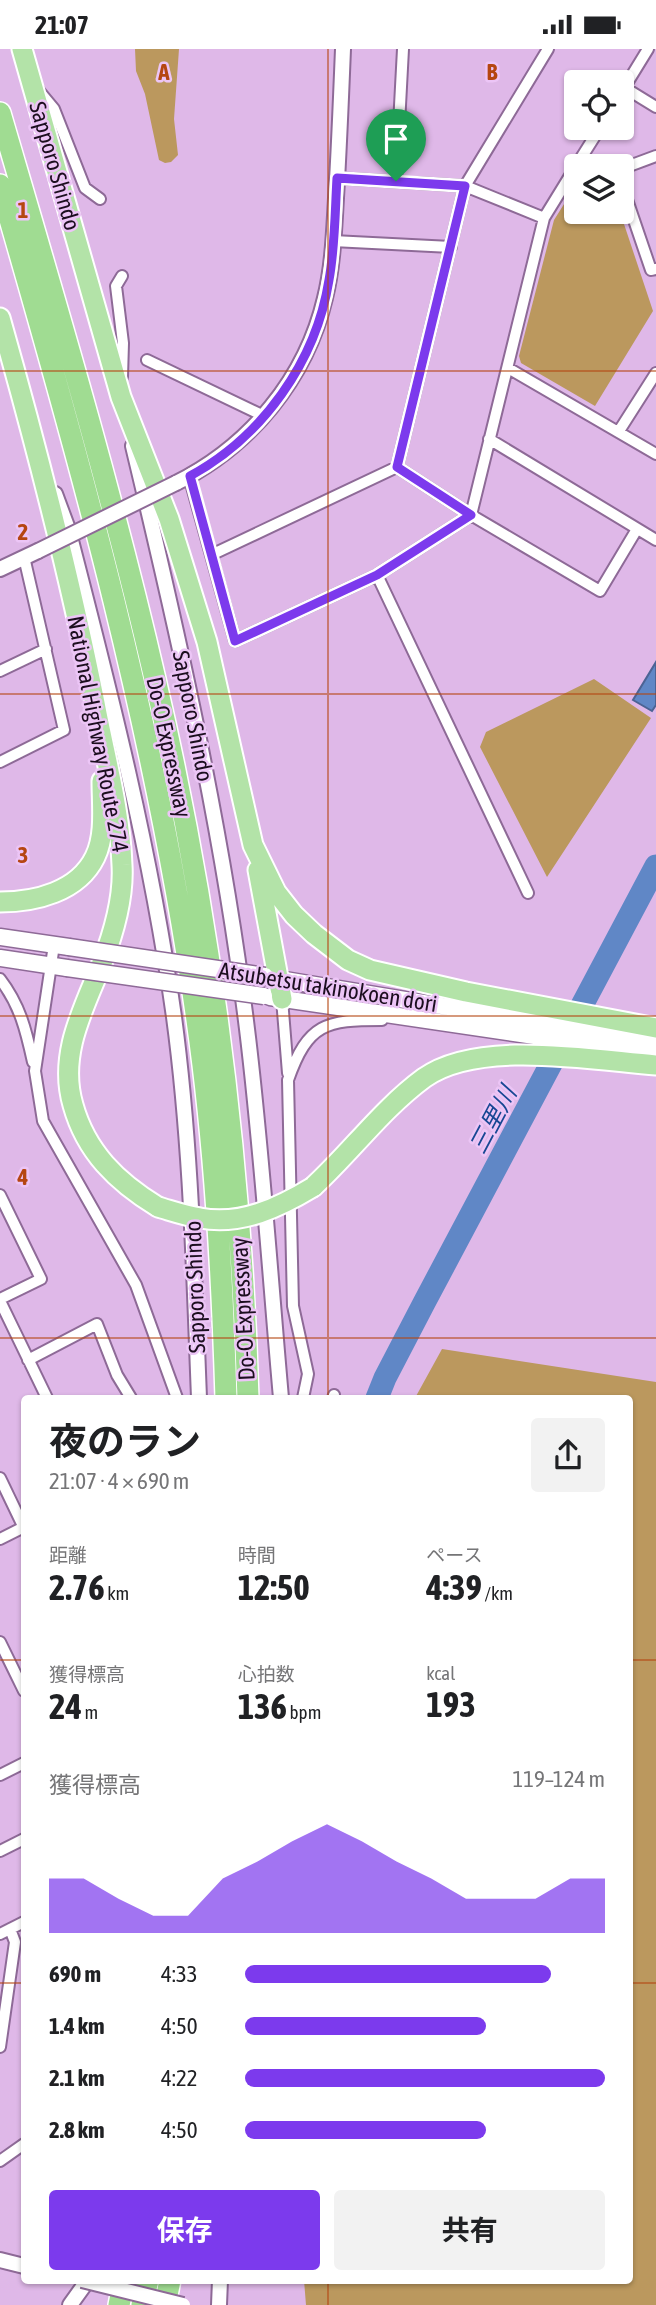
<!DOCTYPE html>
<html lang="ja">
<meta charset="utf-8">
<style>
body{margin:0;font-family:"Asap Condensed","Noto Sans JP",sans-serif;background:#f2f2f2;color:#202124;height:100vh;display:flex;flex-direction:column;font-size:26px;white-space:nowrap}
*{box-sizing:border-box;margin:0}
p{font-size:23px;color:#757577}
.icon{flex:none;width:38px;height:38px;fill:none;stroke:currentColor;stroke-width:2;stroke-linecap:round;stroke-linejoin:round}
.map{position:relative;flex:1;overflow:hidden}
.panel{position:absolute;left:21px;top:1346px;width:612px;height:889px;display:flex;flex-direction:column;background:#fff;border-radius:7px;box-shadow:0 2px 5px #0004}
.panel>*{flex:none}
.fabs{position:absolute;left:564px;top:21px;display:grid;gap:14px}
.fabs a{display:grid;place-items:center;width:70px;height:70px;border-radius:7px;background:#fff;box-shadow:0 2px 5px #0004;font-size:35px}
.pin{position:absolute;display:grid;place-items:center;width:60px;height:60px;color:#fff;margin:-72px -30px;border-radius:50% 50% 50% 0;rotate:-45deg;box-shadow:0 0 7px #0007}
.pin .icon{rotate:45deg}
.round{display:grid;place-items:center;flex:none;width:74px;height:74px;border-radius:7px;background:#f2f2f2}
.head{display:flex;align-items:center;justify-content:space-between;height:119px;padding:0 28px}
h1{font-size:38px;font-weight:700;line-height:52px}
.figures{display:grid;grid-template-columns:repeat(3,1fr);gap:10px;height:119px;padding:7px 28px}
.figures div{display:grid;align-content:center}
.figures b{font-size:35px;font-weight:700}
.figures small{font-size:19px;font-weight:400}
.figures p{font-size:19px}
.chart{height:196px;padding:14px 28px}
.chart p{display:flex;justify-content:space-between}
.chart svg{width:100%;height:126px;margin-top:7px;fill:#7c3aed;opacity:.7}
.button{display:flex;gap:14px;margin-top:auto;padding:14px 28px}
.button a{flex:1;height:80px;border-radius:7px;background:#7c3aed;color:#fff;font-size:28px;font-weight:700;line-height:80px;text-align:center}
.button a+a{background:#f2f2f2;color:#202124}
ul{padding:0 28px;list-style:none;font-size:23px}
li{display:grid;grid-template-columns:112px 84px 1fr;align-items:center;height:52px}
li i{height:18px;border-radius:9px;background:#7c3aed}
.status{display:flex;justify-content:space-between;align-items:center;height:49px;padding:0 35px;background:#fff;direction:ltr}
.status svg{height:19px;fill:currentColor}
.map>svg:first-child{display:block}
</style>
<div class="status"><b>21:07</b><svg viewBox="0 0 49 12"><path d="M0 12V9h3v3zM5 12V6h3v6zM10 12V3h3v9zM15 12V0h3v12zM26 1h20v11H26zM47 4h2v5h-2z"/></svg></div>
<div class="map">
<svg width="656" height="2256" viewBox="0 0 656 2256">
<rect width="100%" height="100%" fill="#dfb8e8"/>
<!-- green -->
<path fill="#bb985e" d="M135,0H179L174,70L178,106L171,113L165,114L159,111L145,45L136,22Z
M576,136V163H620L653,262L595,357L521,314L519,307L554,171Z
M594,630L651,669L547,828L480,698L486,683Z
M442,1300L656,1333V2256H306L304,2231H630V1349H415Z"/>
<!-- water -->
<path fill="#6087c6" stroke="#4c6394" stroke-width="2" d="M656,613V656L652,662L633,651Z"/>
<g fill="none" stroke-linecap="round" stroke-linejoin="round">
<!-- river -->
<path stroke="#6087c6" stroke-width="23" d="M377,1349L385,1329L424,1254L656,817"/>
<defs>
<path id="minor" d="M625,39L656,58
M39,42L54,60L85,139L100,150
M621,44L648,0
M576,117L600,79
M621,120L656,107
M337,129L465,137L544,169
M396,132L403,0
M621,133L651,221L656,220
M333,192L451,198
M122,227L116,237L123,294L122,328
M147,311L264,367
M508,319L656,405
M619,382L656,324
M489,390L656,491
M397,418L471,466L600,542L637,480
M189,427L235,592L377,526L471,466L544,169L576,117
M211,506L397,418L465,137L548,0
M377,526L528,844
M0,622L46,600
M0,713L64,681L24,508
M54,896L35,1022L43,1072L136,1236L177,1349
M0,930C20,956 26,981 33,1013
M282,950L288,1024
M0,1146L41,1230L0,1250
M0,1252L47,1349
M28,1311L97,1275L117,1326L131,1349
M303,1349L308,1325L293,1257L288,1031C308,974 326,971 382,971
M333,1349L334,1346
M0,1429L24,1479
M0,1490L24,1478
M0,1593L24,1642
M0,1726L24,1714
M0,1802L24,1790
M0,1885L24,1873
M0,1998L15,1893L10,1880
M0,2112L24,2095"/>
<path id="tertiary" d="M133,397C179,589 223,783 247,980C262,1102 270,1226 281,1349
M176,434C250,397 306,330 325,249C333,217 334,182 336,149C339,99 341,50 343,0
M55,445L68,480C110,642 151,803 174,968C191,1094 194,1222 199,1349
M0,520L38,502
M0,2211L24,2217
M70,2256L88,2231
M219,2256L220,2231"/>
<path id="secondary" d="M0,888L69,898
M0,909L67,919
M267,928L532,972L656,989
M270,948L656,1005"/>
<path id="trunk" d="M22,0L121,348L169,470L207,593L253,796L276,843L294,866L314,885L348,911L370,921L466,943L656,979
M0,269C36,396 69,524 95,654C105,708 120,761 122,816C124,849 114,883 102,914C84,959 58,1005 73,1056C86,1103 117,1133 158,1158
M258,821L282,950
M0,853C35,853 78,843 95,808C106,786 102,756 102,732
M313,1138C351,1103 382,1060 424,1029C478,990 592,1011 656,1016"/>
<path id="motorway" d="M0,64C55,252 111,439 155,630C210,867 241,1107 248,1349
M0,136C80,411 157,687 197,971C215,1096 222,1223 226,1349
M119,2256L124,2231
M142,2256L148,2231
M165,2256L170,2231"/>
</defs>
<!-- minor casing -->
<use href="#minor" stroke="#8e6a97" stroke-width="14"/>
<!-- tertiary casing -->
<use href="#tertiary" stroke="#8e6a97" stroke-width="18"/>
<!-- secondary casing -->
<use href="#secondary" stroke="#8e6a97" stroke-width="19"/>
<!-- trunk casing -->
<use href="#trunk" stroke="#fff" stroke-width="23"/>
<!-- motorway casing -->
<use href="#motorway" stroke="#fff" stroke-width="24"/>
<!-- minor -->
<use href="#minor" stroke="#fff" stroke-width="10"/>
<!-- tertiary -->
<use href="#tertiary" stroke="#fff" stroke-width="14"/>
<!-- secondary -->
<use href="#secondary" stroke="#fff" stroke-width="16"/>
<!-- trunk -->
<use href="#trunk" stroke="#b3e3a8" stroke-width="19"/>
<!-- motorway -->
<use href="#motorway" stroke="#a0dc92" stroke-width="21"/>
<defs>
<path id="tertiary-bridge" d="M38,502L176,434
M82,2231L183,2256"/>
<path id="secondary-bridge" d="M69,898L265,927
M67,919L264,947"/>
<path id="trunk-bridge" d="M158,1158C172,1162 186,1167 200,1169C241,1177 280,1158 313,1138"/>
</defs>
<!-- tertiary-bridge casing -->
<use href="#tertiary-bridge" stroke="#8e6a97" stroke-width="18" stroke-linecap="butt"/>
<!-- secondary-bridge casing -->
<use href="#secondary-bridge" stroke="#8e6a97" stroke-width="19" stroke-linecap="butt"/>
<!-- trunk-bridge casing -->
<use href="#trunk-bridge" stroke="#fff" stroke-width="23" stroke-linecap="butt"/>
<!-- tertiary-bridge -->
<use href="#tertiary-bridge" stroke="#fff" stroke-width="14"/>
<!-- secondary-bridge -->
<use href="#secondary-bridge" stroke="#fff" stroke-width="16"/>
<!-- trunk-bridge -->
<use href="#trunk-bridge" stroke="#b3e3a8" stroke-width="19"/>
</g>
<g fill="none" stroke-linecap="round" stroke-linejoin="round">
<defs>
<path id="route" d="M337,129L465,137L397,418L471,466L377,526L235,592L190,427C262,388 316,313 329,231C335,198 335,163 337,129Z"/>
</defs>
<!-- route casing -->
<use href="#route" stroke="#fff" stroke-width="14"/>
<!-- route -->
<use href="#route" stroke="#7c3aed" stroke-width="9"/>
</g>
<!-- grid -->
<path fill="none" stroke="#b54611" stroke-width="2" stroke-opacity="0.55" d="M328,0V1349M0,322H656M0,645H656M0,967H656M0,1289H656M0,1611H24M630,1611H656M0,1934H24M630,1934H656M328,2231V2256"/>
<g text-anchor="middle" stroke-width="5" stroke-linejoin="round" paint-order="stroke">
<!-- street labels -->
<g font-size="23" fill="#1c0e1f" stroke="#ecc5f6">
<text transform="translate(55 117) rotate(74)" y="8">Sapporo Shindo</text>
<text transform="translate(193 667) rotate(79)" y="8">Sapporo Shindo</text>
<text transform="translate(98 685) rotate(79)" y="8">National Highway Route 274</text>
<text transform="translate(169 698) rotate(78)" y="8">Do-O Expressway</text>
<text transform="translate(328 938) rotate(9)" y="8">Atsubetsu takinokoen dori</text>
<text transform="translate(195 1238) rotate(-92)" y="8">Sapporo Shindo</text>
<text transform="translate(243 1260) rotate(-93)" y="8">Do-O Expressway</text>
</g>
<!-- water labels -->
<g font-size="24" font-style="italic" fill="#174793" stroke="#ecc5f6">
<text transform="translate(493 1071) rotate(-62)" y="8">三里川</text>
</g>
</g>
<g font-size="23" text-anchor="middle" font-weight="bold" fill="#b54611" stroke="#ecc5f6" stroke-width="5" stroke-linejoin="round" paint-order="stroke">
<text x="164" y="31">A</text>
<text x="492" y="31">B</text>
<text x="23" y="169">1</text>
<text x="23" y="491">2</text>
<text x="23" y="814">3</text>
<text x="23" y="1136">4</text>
</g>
</svg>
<div class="fabs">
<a><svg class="icon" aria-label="locate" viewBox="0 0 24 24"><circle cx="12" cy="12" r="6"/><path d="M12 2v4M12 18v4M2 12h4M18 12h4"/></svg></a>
<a><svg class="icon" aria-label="layers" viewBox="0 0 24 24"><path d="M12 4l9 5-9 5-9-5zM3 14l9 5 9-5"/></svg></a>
</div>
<div class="pin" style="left:396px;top:132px;background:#1e9e55"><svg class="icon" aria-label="arrive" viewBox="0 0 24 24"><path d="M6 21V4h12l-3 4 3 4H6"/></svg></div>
<section class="panel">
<div class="head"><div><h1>夜のラン</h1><p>21:07 · 4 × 690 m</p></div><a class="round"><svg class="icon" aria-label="share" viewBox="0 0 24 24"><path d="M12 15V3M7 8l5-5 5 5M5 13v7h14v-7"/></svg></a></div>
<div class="figures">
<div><p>距離</p><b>2.76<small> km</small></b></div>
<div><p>時間</p><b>12:50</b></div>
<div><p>ペース</p><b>4:39<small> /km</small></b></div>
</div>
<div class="figures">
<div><p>獲得標高</p><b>24<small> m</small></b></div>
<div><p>心拍数</p><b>136<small> bpm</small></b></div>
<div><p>kcal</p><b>193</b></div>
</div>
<div class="chart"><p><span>獲得標高</span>119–124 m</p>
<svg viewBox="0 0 160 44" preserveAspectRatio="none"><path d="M0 44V25L10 25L20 32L30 38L40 38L50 25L60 19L70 12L80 6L90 12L100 19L110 25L120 32L130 32L140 32L150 25L160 25V44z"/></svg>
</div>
<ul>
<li><b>690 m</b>4:33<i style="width:85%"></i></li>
<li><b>1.4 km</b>4:50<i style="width:67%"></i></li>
<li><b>2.1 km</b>4:22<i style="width:100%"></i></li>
<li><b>2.8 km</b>4:50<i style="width:67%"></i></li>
</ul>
<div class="button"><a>保存</a><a>共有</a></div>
</section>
</div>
